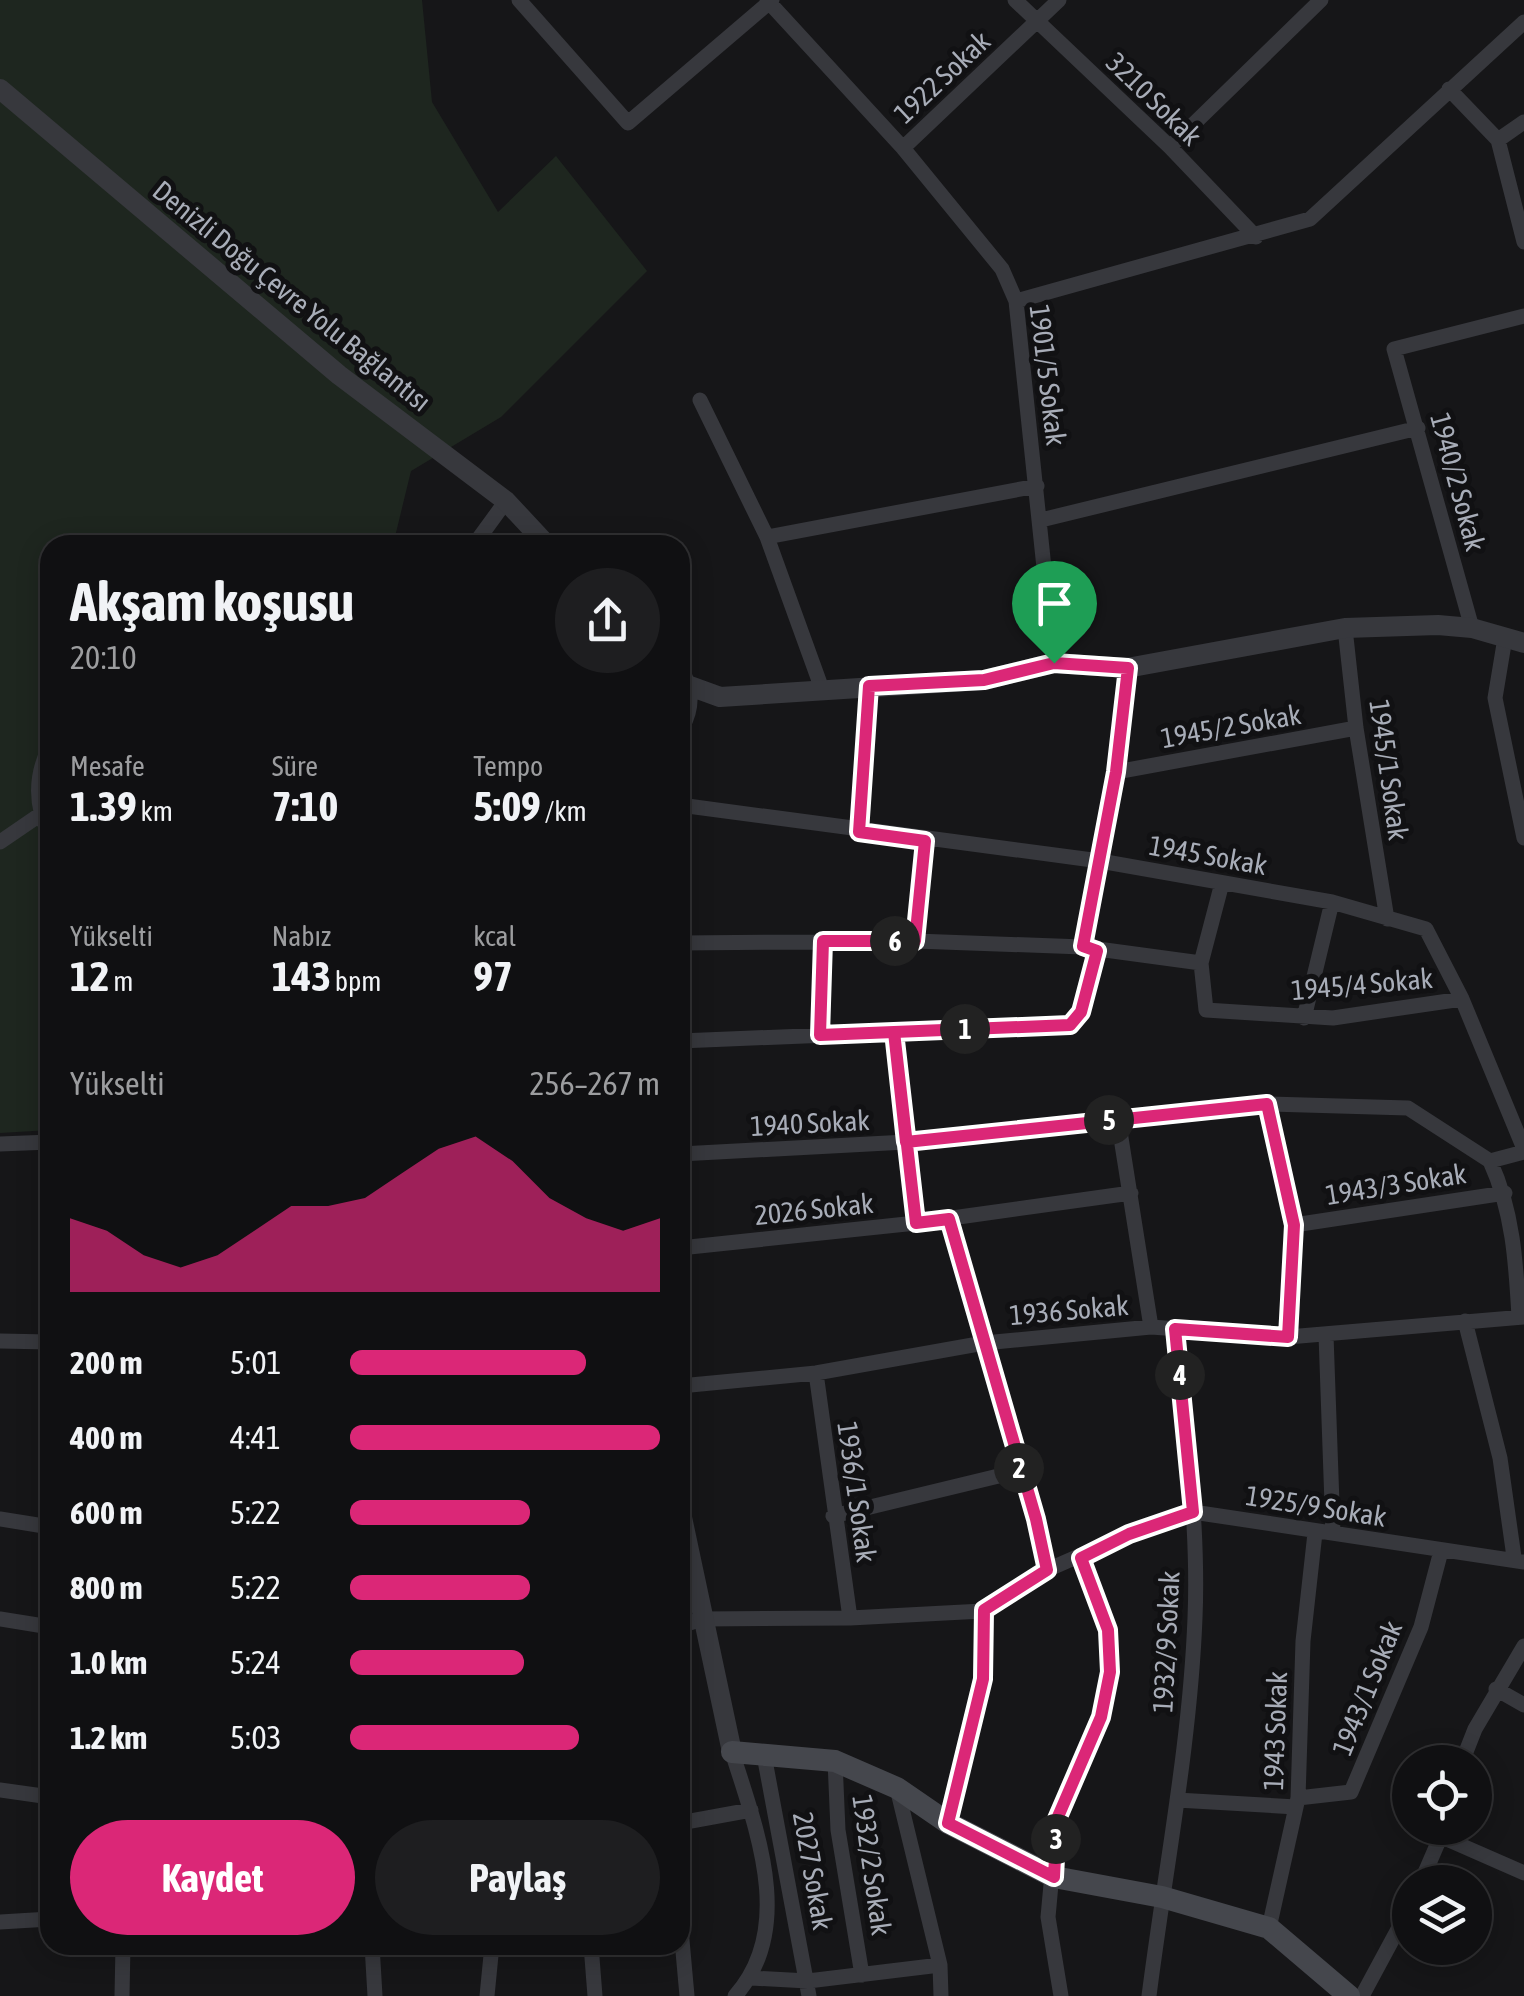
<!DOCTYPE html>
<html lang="tr">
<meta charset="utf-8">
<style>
body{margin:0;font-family:"Asap Condensed",sans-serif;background:#1e1e20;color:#f1f3f6;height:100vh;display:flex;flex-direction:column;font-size:38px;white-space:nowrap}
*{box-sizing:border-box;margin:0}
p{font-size:32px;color:#9c9d9f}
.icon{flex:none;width:55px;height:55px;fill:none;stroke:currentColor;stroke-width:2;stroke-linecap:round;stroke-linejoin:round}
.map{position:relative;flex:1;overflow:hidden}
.panel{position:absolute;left:40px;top:535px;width:650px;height:1420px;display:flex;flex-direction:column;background:#101012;border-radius:30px;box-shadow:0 5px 25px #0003,0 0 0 2px #303032}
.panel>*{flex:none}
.fabs{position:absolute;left:1392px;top:1745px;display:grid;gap:20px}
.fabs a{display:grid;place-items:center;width:100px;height:100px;border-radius:50%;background:#101012;box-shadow:0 5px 25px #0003,0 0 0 2px #303032;font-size:50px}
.pin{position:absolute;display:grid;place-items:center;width:85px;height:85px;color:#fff;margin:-102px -42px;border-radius:50% 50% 50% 0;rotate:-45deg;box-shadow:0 0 10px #0007}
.pin .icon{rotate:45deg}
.km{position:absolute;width:50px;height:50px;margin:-25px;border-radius:50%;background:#222;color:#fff;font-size:28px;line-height:50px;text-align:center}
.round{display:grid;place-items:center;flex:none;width:105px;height:105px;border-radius:52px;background:#1e1e20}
.overview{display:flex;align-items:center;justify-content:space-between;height:170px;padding:0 30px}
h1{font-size:55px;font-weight:700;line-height:75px}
.stats{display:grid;grid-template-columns:repeat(3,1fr);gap:15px;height:170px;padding:10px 30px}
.stats div{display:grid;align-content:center}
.stats b{font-size:42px;font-weight:700}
.stats small{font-size:28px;font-weight:400}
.stats p{font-size:28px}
.chart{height:280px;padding:20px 30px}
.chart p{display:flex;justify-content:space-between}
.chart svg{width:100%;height:180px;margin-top:10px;fill:#db2777;opacity:.7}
.button{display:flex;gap:20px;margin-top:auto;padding:20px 30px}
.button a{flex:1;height:115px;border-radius:60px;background:#db2777;color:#fff;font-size:40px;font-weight:700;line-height:115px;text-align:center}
.button a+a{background:#1e1e20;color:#f1f3f6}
ul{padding:0 30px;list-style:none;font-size:32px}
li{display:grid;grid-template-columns:160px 120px 1fr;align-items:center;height:75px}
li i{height:25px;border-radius:12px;background:#db2777}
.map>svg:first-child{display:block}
</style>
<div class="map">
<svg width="1524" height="1996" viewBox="0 0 1524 1996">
<rect width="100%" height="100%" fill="#161618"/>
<!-- green -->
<path fill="#1e261f" d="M0,0H422L432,102L498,212L556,156L647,271L501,417L411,471L393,545H50V1130L0,1133Z"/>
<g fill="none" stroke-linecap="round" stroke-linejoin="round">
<!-- minor -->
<path stroke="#37383d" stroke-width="15" d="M519,0L628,123L772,0
M767,0L903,148L1002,269L1016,301L1054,663
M1015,0L1170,147L1256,237
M1449,89L1498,140L1524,242
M1498,140L1524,122
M1170,147L1321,0
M903,148L1059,0
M1016,301L1310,219L1524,22
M700,400L767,537L822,689
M1041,520L1418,428
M767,537L1037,486
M174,545H182
M474,545L506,501
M1345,628L1356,728L1387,919
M1472,628L1394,349L1524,316
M1505,638L1495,698L1524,838
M50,746C34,777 35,806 50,836
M1116,772L1356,728
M680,805L1100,861L1332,902L1426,929L1462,999L1524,1149
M859,832L869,686
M0,842L41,814
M1222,883L1201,963L1206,1010L1333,1018L1462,999
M915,941L925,841
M680,943L915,941L1083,947L1201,963
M1083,947L1116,772L1127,668
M1304,1018L1332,902
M894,1032L916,1223
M820,1035L823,941
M680,1041L1070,1025L1081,1012L1097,951
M1267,1104L1294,1225L1288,1337
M1118,1119L1151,1327
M0,1144L50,1142
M680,1154L906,1142L1267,1104L1408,1108L1490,1161L1524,1152
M1490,1161C1513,1211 1516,1263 1519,1317
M949,1219L1037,1519L1047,1570
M1294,1225L1505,1193
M680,1248L916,1223L1131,1193
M1465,1321L1500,1458L1514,1557
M1326,1335L1333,1532
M0,1341L50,1342
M816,1373L850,1618
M680,1386L816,1373L984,1343L1151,1327L1288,1337L1524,1317
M833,1516L1019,1471
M0,1519L50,1527
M0,1619L50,1627
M680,1626L702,1619L850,1618L983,1611L1047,1570L1129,1534L1193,1512L1524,1562
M1496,1689L1524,1705
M732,1752C756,1828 796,1928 735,1996
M764,1755L809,1996
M835,1761L838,1830L862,1975
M1462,1762L1475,1729L1524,1646
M897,1788L940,1965L941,1996
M0,1790L50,1797
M1298,1798L1351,1792L1421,1627L1441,1551
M1177,1800L1296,1807
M680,1823L751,1810
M948,1823L983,1679V1611
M1442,1837L1524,1873
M1421,1882L1443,1831
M680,1918L687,1996
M0,1922L50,1919
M1269,1928L1298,1798L1303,1641L1315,1533
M372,1945L375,1996
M591,1945L595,1996
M751,1978L808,1981L940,1965
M122,1996L123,1945
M487,1996L492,1945
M1061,1996L1048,1917L1057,1819L1101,1717L1109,1672L1108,1629L1081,1558
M1149,1996C1165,1870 1190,1745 1195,1618C1199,1522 1185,1424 1175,1329
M1362,1996L1410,1907"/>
<!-- tertiary -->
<path stroke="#37383d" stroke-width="20" d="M0,89L339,375L506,501L547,545
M680,672C690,690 690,708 680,726
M687,685L720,697L984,680L1054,663L1127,668L1345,628L1438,625L1472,628L1524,643
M680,1508L732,1752"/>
<!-- secondary -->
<path stroke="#45474d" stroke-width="22" d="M732,1752L835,1761L897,1788L948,1823L1054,1877L1162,1897L1269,1928L1349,1996"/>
</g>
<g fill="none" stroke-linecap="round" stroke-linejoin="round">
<defs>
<path id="route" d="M1054,663L1128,668L1116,772L1083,946L1097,951L1081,1012L1070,1025L894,1032L916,1223L949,1219L1036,1519L1047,1570L984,1610L983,1679L948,1823L1054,1877L1057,1819L1101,1717L1110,1672L1108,1630L1081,1558L1129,1534L1193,1512L1175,1329L1288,1337L1294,1225L1267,1104L906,1142L894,1032L820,1035L823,941H915L925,841L859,832L869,686L984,680L1054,663"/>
</defs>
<!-- route casing -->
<use href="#route" stroke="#fff" stroke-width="20"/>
<!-- route -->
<use href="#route" stroke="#db2777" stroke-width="12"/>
</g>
<g text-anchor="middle" stroke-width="10" stroke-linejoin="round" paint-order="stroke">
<!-- street labels -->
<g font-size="28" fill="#a8adb8" stroke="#111113">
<text transform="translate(942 77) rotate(-43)" y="10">1922 Sokak</text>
<text transform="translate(1154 99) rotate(44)" y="10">3210 Sokak</text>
<text transform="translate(292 296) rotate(39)" y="10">Denizli Doğu Çevre Yolu Bağlantısı</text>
<text transform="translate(1048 375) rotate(83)" y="10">1901/5 Sokak</text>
<text transform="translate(1458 482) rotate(75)" y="10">1940/2 Sokak</text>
<text transform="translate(1231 726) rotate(-10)" y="10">1945/2 Sokak</text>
<text transform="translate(1389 770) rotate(82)" y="10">1945/1 Sokak</text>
<text transform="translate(1208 855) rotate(10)" y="10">1945 Sokak</text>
<text transform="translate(1362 984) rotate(-5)" y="10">1945/4 Sokak</text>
<text transform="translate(810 1123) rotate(-3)" y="10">1940 Sokak</text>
<text transform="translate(1396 1184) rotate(-9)" y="10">1943/3 Sokak</text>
<text transform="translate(814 1209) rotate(-6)" y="10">2026 Sokak</text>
<text transform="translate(1069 1310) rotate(-5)" y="10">1936 Sokak</text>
<text transform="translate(857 1492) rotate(82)" y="10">1936/1 Sokak</text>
<text transform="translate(1316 1506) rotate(9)" y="10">1925/9 Sokak</text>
<text transform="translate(1166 1642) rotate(-87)" y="10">1932/9 Sokak</text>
<text transform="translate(1367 1688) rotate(-68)" y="10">1943/1 Sokak</text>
<text transform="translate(1275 1731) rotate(-88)" y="10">1943 Sokak</text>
<text transform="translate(872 1865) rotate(82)" y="10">1932/2 Sokak</text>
<text transform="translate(813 1871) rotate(80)" y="10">2027 Sokak</text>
</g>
</g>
</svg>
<div class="fabs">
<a><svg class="icon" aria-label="locate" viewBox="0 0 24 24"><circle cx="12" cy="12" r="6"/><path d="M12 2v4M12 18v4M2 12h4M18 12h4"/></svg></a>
<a><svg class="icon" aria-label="layers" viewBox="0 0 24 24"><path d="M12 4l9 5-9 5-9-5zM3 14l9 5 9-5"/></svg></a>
</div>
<div class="pin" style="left:1054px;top:663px;background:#1e9e55"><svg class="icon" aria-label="arrive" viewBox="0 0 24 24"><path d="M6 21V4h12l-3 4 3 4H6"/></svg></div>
<b class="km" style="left:965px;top:1029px">1</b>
<b class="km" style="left:1019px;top:1468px">2</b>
<b class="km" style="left:1056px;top:1839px">3</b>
<b class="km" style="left:1180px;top:1375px">4</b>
<b class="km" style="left:1109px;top:1120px">5</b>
<b class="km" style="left:895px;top:941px">6</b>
<section class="panel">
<div class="overview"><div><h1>Akşam koşusu</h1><p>20:10</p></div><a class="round"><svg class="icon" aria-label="share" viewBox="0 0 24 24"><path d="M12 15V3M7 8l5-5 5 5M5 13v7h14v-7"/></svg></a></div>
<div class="stats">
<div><p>Mesafe</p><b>1.39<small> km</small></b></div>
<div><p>Süre</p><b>7:10</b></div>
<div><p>Tempo</p><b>5:09<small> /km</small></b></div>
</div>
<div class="stats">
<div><p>Yükselti</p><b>12<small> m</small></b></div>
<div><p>Nabız</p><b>143<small> bpm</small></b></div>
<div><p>kcal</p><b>97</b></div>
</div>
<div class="chart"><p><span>Yükselti</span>256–267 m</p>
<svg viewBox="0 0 160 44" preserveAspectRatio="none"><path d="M0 44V26L10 29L20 35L30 38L40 35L50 29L60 23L70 23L80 21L90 15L100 9L110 6L120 12L130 21L140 26L150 29L160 26V44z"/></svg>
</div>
<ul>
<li><b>200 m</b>5:01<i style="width:76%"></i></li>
<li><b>400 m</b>4:41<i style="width:100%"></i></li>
<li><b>600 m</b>5:22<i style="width:58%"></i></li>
<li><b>800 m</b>5:22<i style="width:58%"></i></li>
<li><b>1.0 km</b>5:24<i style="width:56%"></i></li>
<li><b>1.2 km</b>5:03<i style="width:74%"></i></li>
</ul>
<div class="button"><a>Kaydet</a><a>Paylaş</a></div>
</section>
</div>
